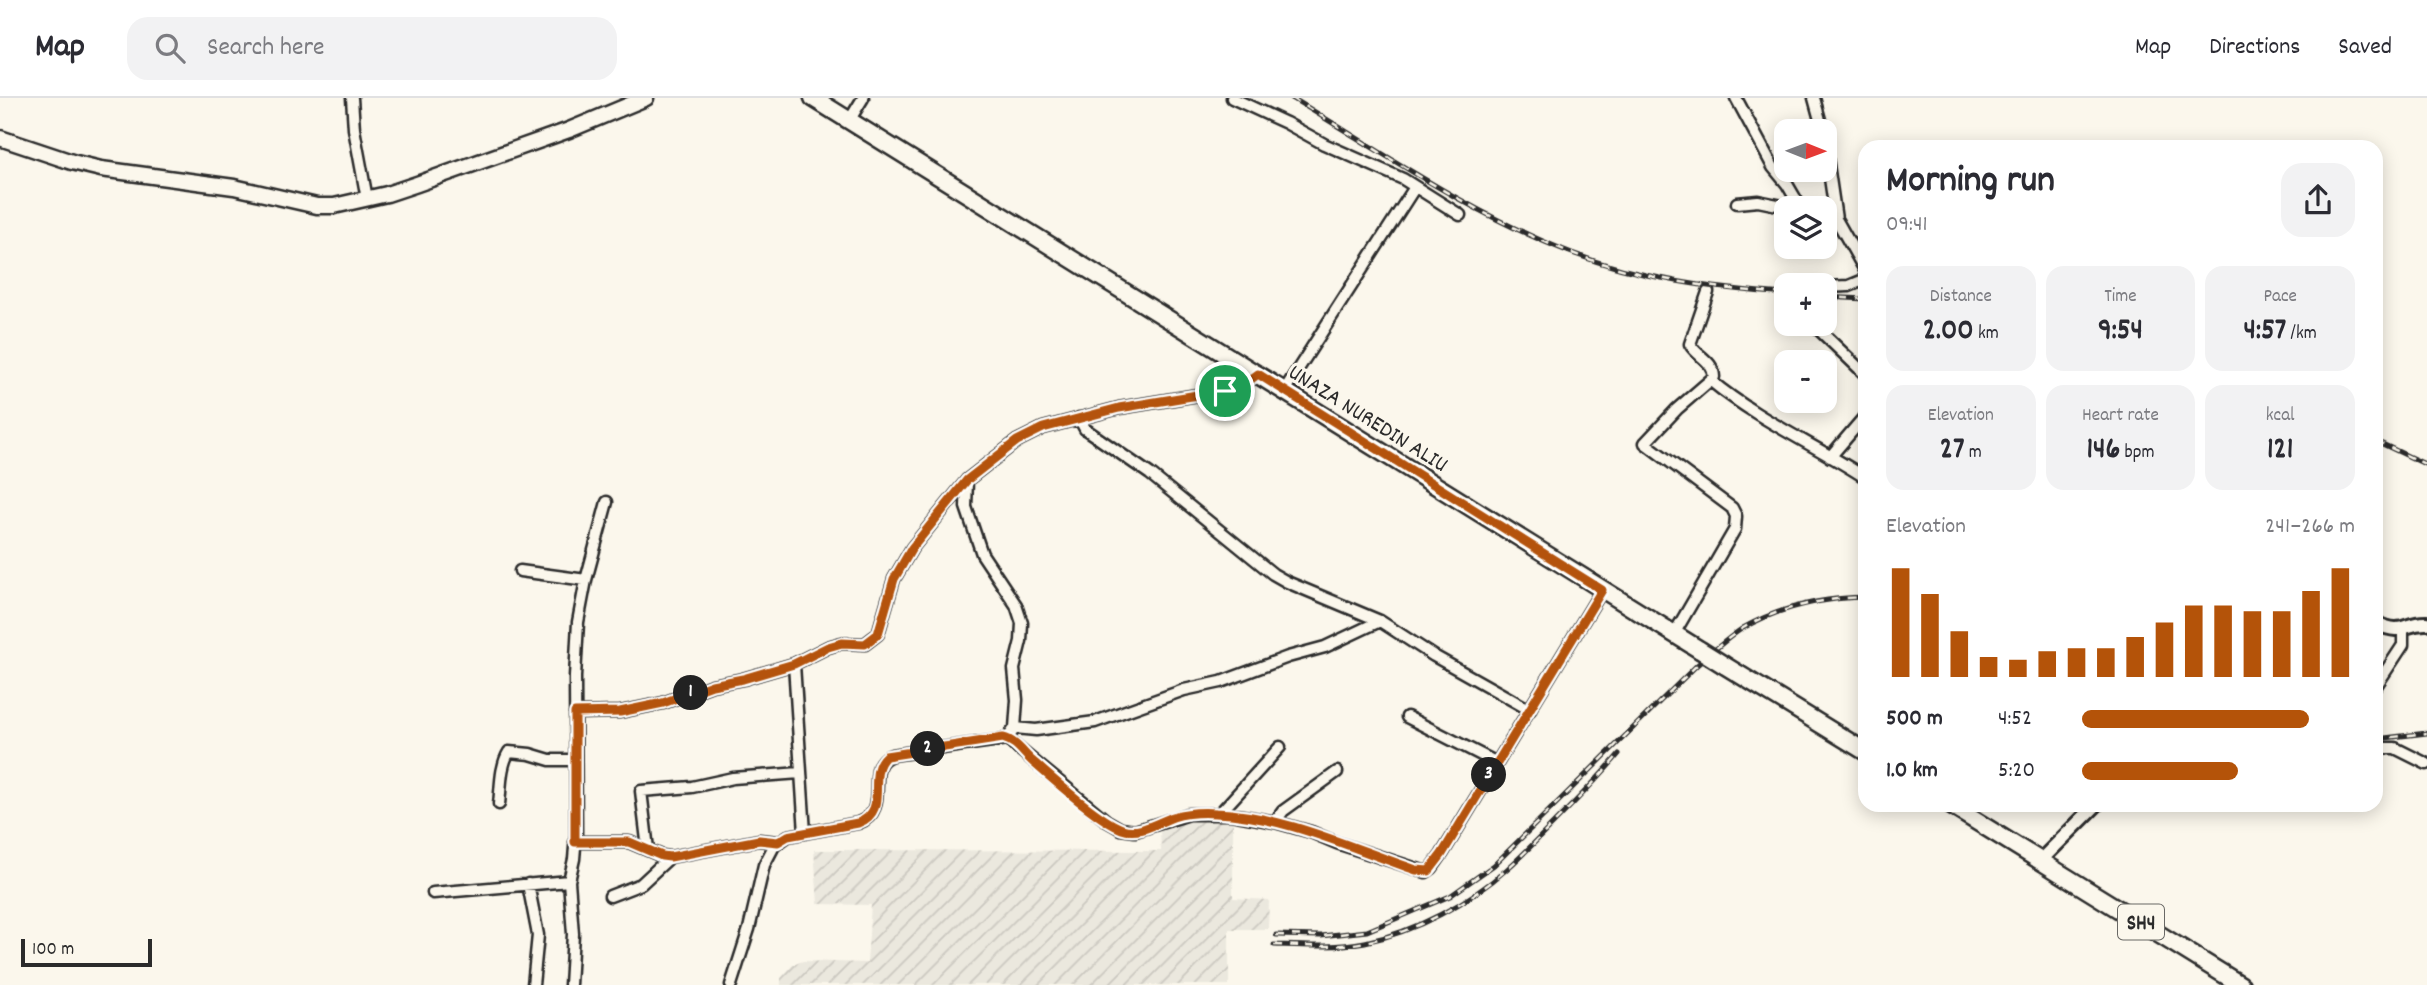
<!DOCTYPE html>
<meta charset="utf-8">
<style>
body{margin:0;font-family:Dekko,sans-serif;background:#f2f2f3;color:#2b2b33;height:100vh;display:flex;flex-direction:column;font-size:26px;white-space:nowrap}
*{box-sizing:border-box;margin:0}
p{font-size:23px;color:#7c7c81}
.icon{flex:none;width:38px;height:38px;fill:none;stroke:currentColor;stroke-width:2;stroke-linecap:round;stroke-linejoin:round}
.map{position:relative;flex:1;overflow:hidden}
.panel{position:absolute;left:1858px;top:42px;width:525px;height:672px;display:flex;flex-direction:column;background:#fff;border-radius:21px;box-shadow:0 4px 18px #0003}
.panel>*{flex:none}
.needle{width:46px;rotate:91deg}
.tools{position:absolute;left:1774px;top:21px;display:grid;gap:14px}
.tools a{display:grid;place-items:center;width:63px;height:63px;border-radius:14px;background:#fff;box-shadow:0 4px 18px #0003;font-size:35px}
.scale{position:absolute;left:21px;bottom:18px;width:131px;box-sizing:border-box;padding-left:7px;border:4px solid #2b2b2b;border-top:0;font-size:19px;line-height:24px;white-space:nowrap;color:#2b2b2b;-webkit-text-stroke:5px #fbf7ec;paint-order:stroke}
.pin{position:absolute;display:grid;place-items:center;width:60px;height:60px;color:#fff;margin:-30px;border:4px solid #fff;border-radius:50%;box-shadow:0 2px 7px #0007}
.km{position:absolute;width:35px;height:35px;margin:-18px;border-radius:50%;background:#222;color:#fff;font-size:19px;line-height:35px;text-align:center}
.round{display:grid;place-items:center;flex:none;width:74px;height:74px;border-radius:21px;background:#f2f2f3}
.headline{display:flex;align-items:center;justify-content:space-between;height:119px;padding:0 28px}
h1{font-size:38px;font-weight:700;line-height:52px}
.stats{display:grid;grid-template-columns:repeat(3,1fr);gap:10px;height:119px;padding:7px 28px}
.stats div{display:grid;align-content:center;border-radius:18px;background:#f2f2f3;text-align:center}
.stats b{font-size:30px;font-weight:700}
.stats small{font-size:19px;font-weight:400}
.stats p{font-size:19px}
.chart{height:196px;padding:14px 28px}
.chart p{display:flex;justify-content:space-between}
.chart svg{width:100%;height:126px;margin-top:7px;stroke:#b45309;stroke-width:6}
ul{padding:0 28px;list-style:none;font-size:23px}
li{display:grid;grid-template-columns:112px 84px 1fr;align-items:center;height:52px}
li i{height:18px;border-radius:9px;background:#b45309}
header{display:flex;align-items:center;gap:42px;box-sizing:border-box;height:98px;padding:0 35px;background:#fff;border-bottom:2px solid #e1e1e2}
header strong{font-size:33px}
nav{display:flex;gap:38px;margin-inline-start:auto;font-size:24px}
.search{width:490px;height:63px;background:#f2f2f3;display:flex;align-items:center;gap:18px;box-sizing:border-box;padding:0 24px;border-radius:21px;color:#7c7c81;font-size:26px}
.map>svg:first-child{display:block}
</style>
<header>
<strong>Map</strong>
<div class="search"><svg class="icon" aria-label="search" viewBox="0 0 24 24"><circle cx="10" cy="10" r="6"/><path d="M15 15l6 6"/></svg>Search here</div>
<nav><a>Map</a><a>Directions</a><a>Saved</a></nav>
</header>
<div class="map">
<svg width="2427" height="887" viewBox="0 0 2427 887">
<defs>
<pattern id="industrial-furrows" width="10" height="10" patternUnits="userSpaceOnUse" patternTransform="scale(1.75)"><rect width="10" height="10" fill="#ebe8de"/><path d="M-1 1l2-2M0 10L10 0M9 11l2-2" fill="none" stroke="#cac7bf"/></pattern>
</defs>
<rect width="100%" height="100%" fill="#fbf7ec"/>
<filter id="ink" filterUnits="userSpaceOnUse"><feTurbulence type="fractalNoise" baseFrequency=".0143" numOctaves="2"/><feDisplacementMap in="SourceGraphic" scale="14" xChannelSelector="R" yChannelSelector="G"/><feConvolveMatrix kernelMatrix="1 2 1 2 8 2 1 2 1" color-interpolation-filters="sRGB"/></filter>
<g filter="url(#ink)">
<!-- industrial -->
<path fill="url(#industrial-furrows)" d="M1198,721L1233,722V800L1269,802L1268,831H1229V887H781V880L793,867L803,863L867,865L871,807L818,806L814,752L1161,753L1160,732Z"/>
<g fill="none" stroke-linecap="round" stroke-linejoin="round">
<defs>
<path id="minor" d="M352,0L354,31L367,101
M1232,0L1286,25L1324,46L1403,81L1460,117
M1736,0L1773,69L1787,86L1801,110
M1814,0L1823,33
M849,23L863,0
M1825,46L1836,121L1866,174
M1737,105L1758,103L1792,110
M1825,189L1849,188L1866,181
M1813,226L1866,277
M1711,283C1758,322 1814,346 1866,380
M1284,293L1415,89
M1079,320L1085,331L1150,376L1273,476L1287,484L1380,523L1434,558L1530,612
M1830,359L1866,317
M967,383L966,409L982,456L1016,507L1022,525L1021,543L1014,571L1017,602L1015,630L1007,641
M520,473L586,482L578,524L575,579L576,737L574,761L569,783L573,836L570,887
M586,482L607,404
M1674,536L1735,431L1736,418L1732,410L1645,345L1677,311L1714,279C1713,262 1697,259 1690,246L1708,194
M794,566L805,735
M2376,588L2403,547V532
M575,615L620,614L663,605L712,587L743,581L794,566L828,549L842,545L865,546L878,536L894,481L912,450L967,382L1017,343L1043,330L1119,310L1234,291L1246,285L1258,276
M1407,619L1497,665
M1015,630L1036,632L1095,624L1184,592L1221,584L1288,559L1325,549L1380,523
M2376,650H2395L2427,666
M499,706C501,690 500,668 509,654L530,656L550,662H575
M1220,715L1280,649
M1275,724L1283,713L1337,674
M575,744H629L662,758L670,759L759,742L778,744
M648,751L641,693L692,689L733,680L800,675
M528,786L538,837L533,887
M433,795L569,783
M610,798L641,786L670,759
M731,887L749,831L764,767L774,748L788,738L858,725C894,712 861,666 892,657L1007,641L1107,723L1121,731L1135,733L1189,716H1231L1275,724L1311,734L1337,745L1426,774L1432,770L1442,756L1602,492"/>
<path id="tertiary" d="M2376,525C2405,539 2403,524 2427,525
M2040,763L2096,707"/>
<path id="secondary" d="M0,40L72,64L101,71L234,89L317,108H334L387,96L417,86L569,32L646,0"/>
<path id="primary" d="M813,0L1700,552
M1724,567L1866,654
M1950,707L2241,887"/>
</defs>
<!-- minor casing -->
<use href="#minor" stroke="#2b2b2b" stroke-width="15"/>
<!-- tertiary casing -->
<use href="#tertiary" stroke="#2b2b2b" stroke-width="18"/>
<!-- secondary casing -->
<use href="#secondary" stroke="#2b2b2b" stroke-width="19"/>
<!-- primary casing -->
<use href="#primary" stroke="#2b2b2b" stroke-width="21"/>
<!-- minor -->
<use href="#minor" stroke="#fbf7ec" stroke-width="10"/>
<!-- tertiary -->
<use href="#tertiary" stroke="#fbf7ec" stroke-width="12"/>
<!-- secondary -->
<use href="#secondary" stroke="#fbf7ec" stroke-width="14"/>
<!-- primary -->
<use href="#primary" stroke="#fbf7ec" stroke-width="16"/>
<defs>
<path id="rail" d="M1292,0C1383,55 1473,117 1572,155C1640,181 1715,191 1787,196
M1825,199L1866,201
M2376,343L2427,367
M2376,641L2427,635
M1276,837L1321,838L1367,833L1450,798L1494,767L1696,568C1711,555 1726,541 1743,530C1780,509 1824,500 1866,499
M1274,847C1305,848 1335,850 1365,844C1415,834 1469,805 1507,771C1523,757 1538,741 1553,726C1576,703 1598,681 1619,656"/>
</defs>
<!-- rail casing -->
<use href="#rail" stroke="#2b2b2b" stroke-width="5"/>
<!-- rail -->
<use href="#rail" stroke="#fbf7ec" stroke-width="2.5" stroke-dasharray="8" stroke-linecap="butt"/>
<defs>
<path id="primary-bridge" d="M1700,552L1724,567"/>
</defs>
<!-- primary-bridge casing -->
<use href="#primary-bridge" stroke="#2b2b2b" stroke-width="21" stroke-linecap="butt"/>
<!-- primary-bridge -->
<use href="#primary-bridge" stroke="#fbf7ec" stroke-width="16"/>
</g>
</g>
<g fill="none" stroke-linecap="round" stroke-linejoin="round" filter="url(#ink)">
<defs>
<path id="route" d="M1258,276L1602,492L1442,756L1429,773L1416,772C1351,750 1285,718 1216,715C1202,714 1186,715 1173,719C1157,725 1139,737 1122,731C1098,722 1053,681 1032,663C1023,655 1016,643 1003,640L886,658C865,676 891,713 858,725L788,738L778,744L759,742L670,759L662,758L629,744H575V615L620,614L663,605L712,587L743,581L794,566L828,549L842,545L865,546L878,536L894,481L912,450L967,382L1017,343L1043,330L1119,310L1234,291L1246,285Z"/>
</defs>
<!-- route casing -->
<use href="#route" stroke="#fff" stroke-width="14"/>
<!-- route -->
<use href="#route" stroke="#b45309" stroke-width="9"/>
</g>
<g text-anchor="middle" stroke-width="6" stroke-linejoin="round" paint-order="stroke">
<!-- shield labels -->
<rect fill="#fbf7ec" stroke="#696865" stroke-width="2" x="2118" y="806.5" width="46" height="35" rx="5"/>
<g font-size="21" font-weight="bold" fill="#2b2b2b">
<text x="2141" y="831">SH4</text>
</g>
<!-- street labels -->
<g font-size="23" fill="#2b2b2b" stroke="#fbf7ec">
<text transform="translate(1369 319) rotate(32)" y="8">UNAZA NUREDIN ALIU</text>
</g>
</g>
</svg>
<div class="tools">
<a><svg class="needle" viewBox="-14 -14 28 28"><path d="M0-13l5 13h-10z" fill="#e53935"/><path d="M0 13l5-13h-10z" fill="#7c7c81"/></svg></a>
<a><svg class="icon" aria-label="layers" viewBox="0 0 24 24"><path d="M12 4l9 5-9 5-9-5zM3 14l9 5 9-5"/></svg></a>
<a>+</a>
<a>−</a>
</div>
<div class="scale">100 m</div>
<div class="pin" style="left:1225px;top:293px;background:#1e9e55"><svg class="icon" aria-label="arrive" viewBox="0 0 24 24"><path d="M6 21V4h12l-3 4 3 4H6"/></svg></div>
<b class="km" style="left:691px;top:595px">1</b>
<b class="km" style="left:928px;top:651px">2</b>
<b class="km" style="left:1489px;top:677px">3</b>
<section class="panel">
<div class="headline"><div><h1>Morning run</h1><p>09:41</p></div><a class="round"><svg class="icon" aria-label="share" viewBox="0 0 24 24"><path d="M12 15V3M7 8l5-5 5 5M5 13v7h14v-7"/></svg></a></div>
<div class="stats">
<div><p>Distance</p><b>2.00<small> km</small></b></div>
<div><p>Time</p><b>9:54</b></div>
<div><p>Pace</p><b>4:57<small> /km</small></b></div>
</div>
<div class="stats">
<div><p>Elevation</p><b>27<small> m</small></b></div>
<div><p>Heart rate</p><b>146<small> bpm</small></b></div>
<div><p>kcal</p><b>121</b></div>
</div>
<div class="chart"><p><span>Elevation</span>241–266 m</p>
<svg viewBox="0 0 160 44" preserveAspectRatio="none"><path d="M5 44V6M15 44V15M25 44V28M35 44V37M45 44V38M55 44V35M65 44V34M75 44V34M85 44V30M95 44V25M105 44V19M115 44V19M125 44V21M135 44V21M145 44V14M155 44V6"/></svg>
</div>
<ul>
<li><b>500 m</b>4:52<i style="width:83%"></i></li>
<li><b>1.0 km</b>5:20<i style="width:57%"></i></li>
</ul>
</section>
</div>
